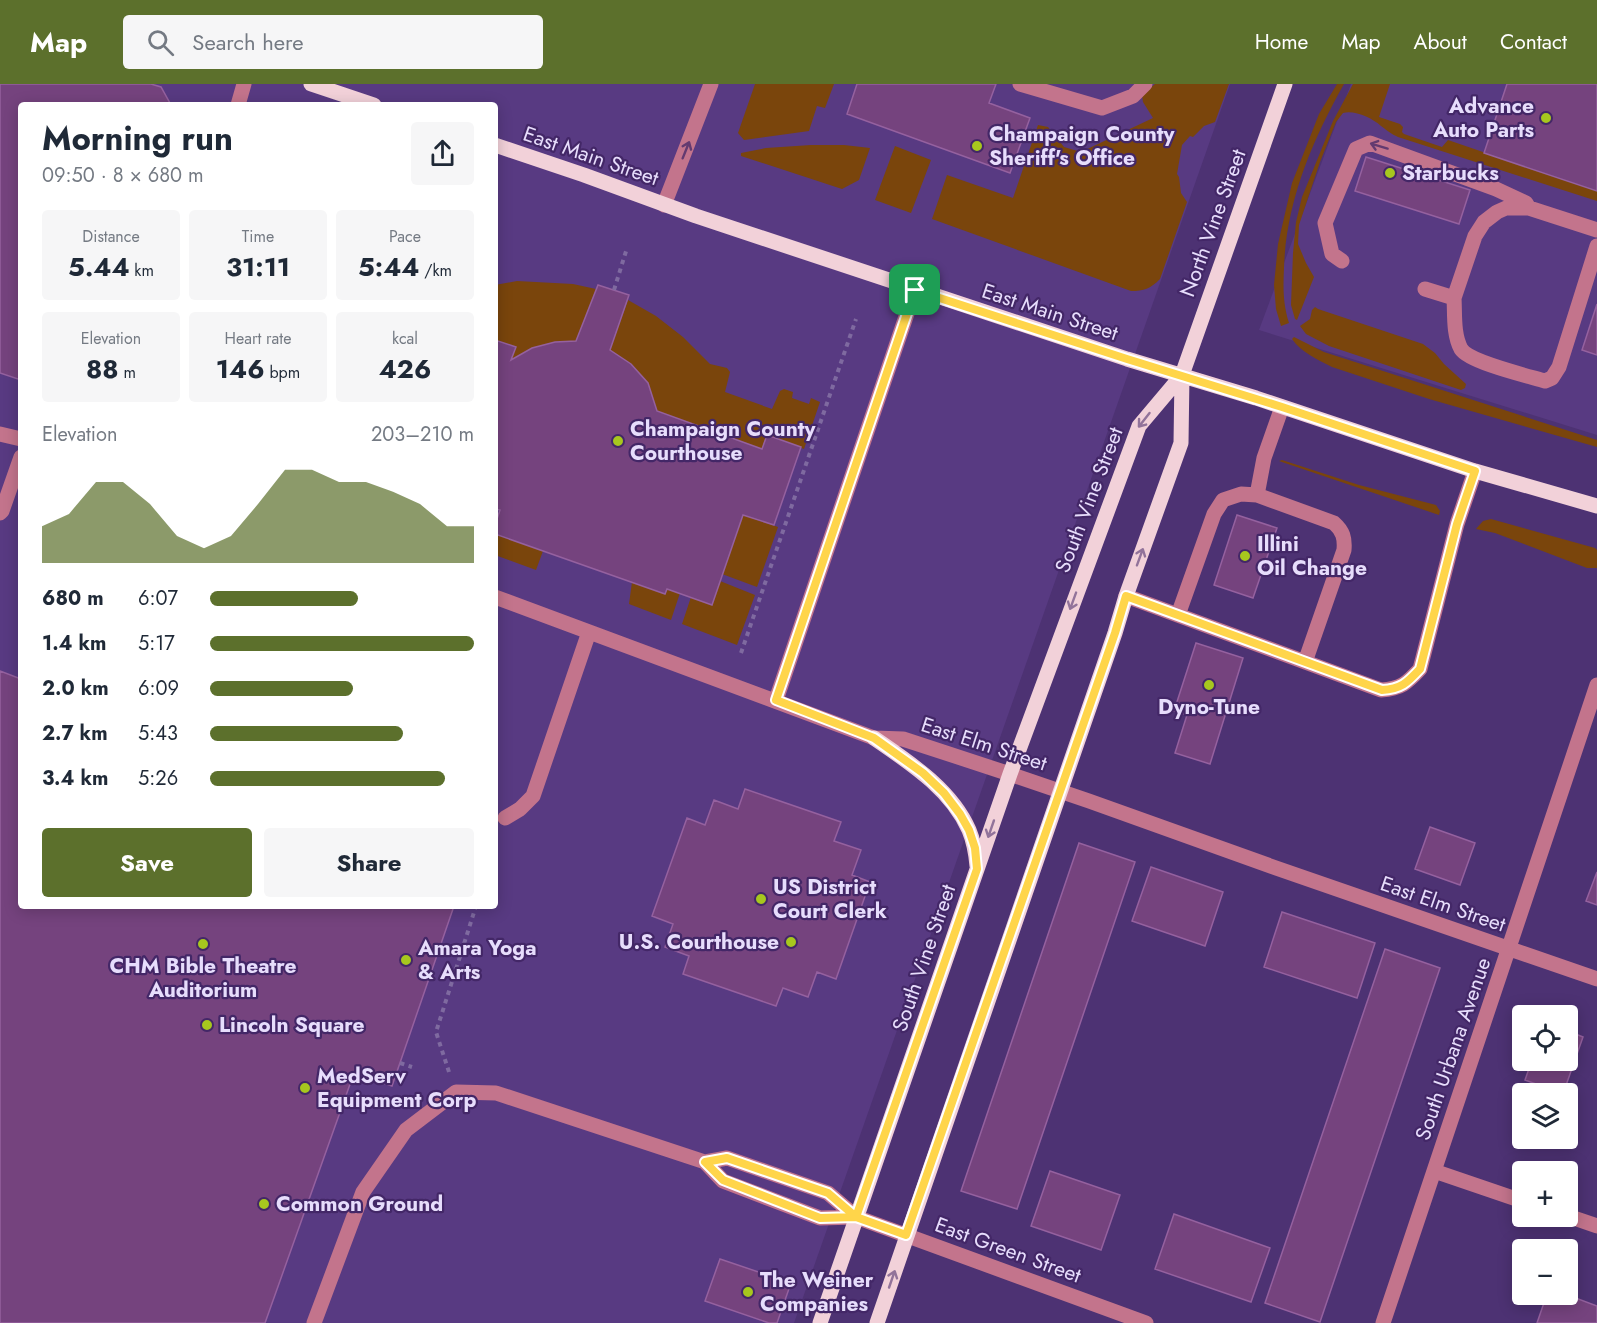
<!DOCTYPE html>
<meta charset="utf-8">
<style>
body{margin:0;font-family:Jost,sans-serif;background:#f6f6f7;color:#1f2937;height:100vh;display:flex;flex-direction:column;font-size:22px;white-space:nowrap}
*{box-sizing:border-box;margin:0}
p{font-size:20px;color:#747a83}
.icon{flex:none;width:33px;height:33px;fill:none;stroke:currentColor;stroke-width:2;stroke-linecap:round;stroke-linejoin:round}
.map{position:relative;flex:1;overflow:hidden}
.drawer{position:absolute;left:18px;top:18px;width:480px;height:807px;display:flex;flex-direction:column;background:#fff;border-radius:6px;box-shadow:0 3px 15px #0003}
.drawer>*{flex:none}
.tools{position:absolute;left:1512px;top:921px;display:grid;gap:12px}
.tools a{display:grid;place-items:center;width:66px;height:66px;border-radius:6px;background:#fff;box-shadow:0 3px 15px #0003;font-size:30px}
.pin{position:absolute;display:grid;place-items:center;width:51px;height:51px;color:#fff;margin:-26px;border-radius:12px;box-shadow:0 3px 9px #0006}
.round{display:grid;place-items:center;flex:none;width:63px;height:63px;border-radius:6px;background:#f6f6f7}
.head{display:flex;align-items:center;justify-content:space-between;height:102px;padding:0 24px}
h1{font-size:33px;font-weight:700;line-height:45px}
.figures{display:grid;grid-template-columns:repeat(3,1fr);gap:9px;height:102px;padding:6px 24px}
.figures div{display:grid;align-content:center;border-radius:6px;background:#f6f6f7;text-align:center}
.figures b{font-size:26px;font-weight:700}
.figures small{font-size:16px;font-weight:400}
.figures p{font-size:16px}
.chart{height:168px;padding:12px 24px}
.chart p{display:flex;justify-content:space-between}
.chart svg{width:100%;height:108px;margin-top:6px;fill:#5c702c;opacity:.7}
.cta{display:flex;gap:12px;margin-top:auto;padding:12px 24px}
.cta a{flex:1;height:69px;border-radius:6px;background:#5c702c;color:#fff;font-size:24px;font-weight:700;line-height:69px;text-align:center}
.cta a+a{background:#f6f6f7;color:#1f2937}
ul{padding:0 24px;list-style:none;font-size:20px}
li{display:grid;grid-template-columns:96px 72px 1fr;align-items:center;height:45px}
li i{height:15px;border-radius:8px;background:#5c702c}
header{display:flex;align-items:center;gap:36px;box-sizing:border-box;height:84px;padding:0 30px;background:#5c702c;color:#fff}
header strong{font-size:28px}
nav{display:flex;gap:33px;margin-inline-start:auto;font-size:21px}
.search{width:420px;height:54px;background:#f6f6f7;display:flex;align-items:center;gap:15px;box-sizing:border-box;padding:0 21px;border-radius:6px;color:#747a83;font-size:22px}
.map>svg:first-child{display:block}
</style>
<header>
<strong>Map</strong>
<div class="search"><svg class="icon" aria-label="search" viewBox="0 0 24 24"><circle cx="10" cy="10" r="6"/><path d="M15 15l6 6"/></svg>Search here</div>
<nav><a>Home</a><a>Map</a><a>About</a><a>Contact</a></nav>
</header>
<div class="map">
<svg width="1597" height="1239" viewBox="0 0 1597 1239">
<rect width="100%" height="100%" fill="#4d3273"/>
<!-- built -->
<path fill="#583a82" fill-rule="evenodd" d="M0,0H1230L794,1239H0ZM21,21H495V822H21Z
M1351,0H1597V351L1259,246Z"/>
<!-- green -->
<path fill="#7a450c" d="M755,0H834L825,24L817,22L809,47L744,56L738,49Z
M1155,0H1229L1215,38L1204,42L1193,53L1190,52L1182,61L1177,90L1179,93L1181,109L1187,118L1160,195C1150,205 1144,207 1131,207L932,135L947,91L1013,114L1038,41L1048,43L1064,63L1081,68L1153,34L1143,18L1142,11Z
M1337,0H1344C1312,57 1286,118 1284,184C1283,204 1283,220 1289,239L1281,242L1276,225L1274,201L1278,160L1292,99L1319,30Z
M1353,0H1390L1379,33L1400,40L1403,43L1402,48L1404,50L1442,63L1448,56L1597,107V117L1398,53C1391,50 1388,47 1381,42C1372,34 1355,26 1343,29L1336,38L1320,78L1299,141L1298,160L1306,179L1314,193L1297,236L1295,235L1291,221L1293,169L1296,138L1302,113L1333,37Z
M811,61H844L870,64L859,96L842,105L741,72V69L766,64Z
M895,62L931,76L911,129L875,116Z
M517,197L573,200L596,205L576,257L555,258L532,264L511,276L516,263L495,256V201Z
M628,216L656,232L683,253L710,280L727,284L730,288L725,308L772,325L780,307L784,305L793,308L792,314L809,320L811,314L820,318L804,365L767,351L762,365L657,327L648,299L631,280L610,266Z
M1315,223L1318,225L1423,260L1435,269L1444,280L1466,300L1465,304L1461,306L1329,262L1306,250L1300,242L1310,235L1312,226Z
M1294,253L1324,268L1597,356V363L1429,315L1332,283C1318,276 1301,268 1292,255Z
M1282,376L1359,401L1436,421L1440,427L1439,431L1279,377Z
M743,431L778,443L757,503L722,490Z
M1491,435L1595,464L1597,466V484H1587L1495,449L1476,445L1483,437Z
M495,450L543,467L536,486L495,471Z
M720,497L755,511L737,561L682,540L691,513Z
M632,498L667,505L680,509L671,536L629,520Z"/>
<!-- building -->
<path fill="#75437e" stroke="#95619f" stroke-width="1.5" d="M0,0H151L161,3L171,21H21V296L0,289Z
M857,0H996L989,19L1030,34L1010,89L847,30Z
M1507,0H1597V107L1484,69Z
M1366,73L1470,106L1459,140L1355,107Z
M598,201L629,211L610,266L631,280L648,299L657,327L762,365L767,351L801,363L774,441L743,431L712,521L667,505L665,510L495,450V441L500,426L495,425V256L516,263L511,276L532,264L555,258L576,257Z
M1597,220V271L1582,266Z
M1237,431L1277,444L1253,514L1214,501Z
M1196,559L1243,574L1210,680L1175,669L1187,631L1174,627Z
M0,587L21,595V822H454L392,1002L354,989L265,1239H0Z
M745,705L841,738L834,757L861,766L852,791L870,798L836,895L817,888L808,913L783,904L776,922L683,890L689,872L665,863L673,840L652,832L687,734L705,741L714,716L738,725Z
M1430,743L1475,759L1460,801L1415,785Z
M1079,759L1135,778L1017,1125L961,1107Z
M1151,783L1223,808L1205,862L1132,837Z
M1597,788V821L1586,817Z
M1282,828L1375,859L1357,914L1264,883Z
M1385,865L1440,884L1320,1238L1265,1219Z
M1568,947L1583,953L1563,1010L1525,996L1532,976H1568Z
M1050,1087L1120,1111L1101,1166L1031,1142Z
M1174,1130L1270,1164L1251,1218L1155,1185Z
M720,1175L791,1199L777,1239H769L705,1217Z
M1547,1210H1565L1597,1222V1239H1537Z"/>
<g fill="none" stroke-linecap="round" stroke-linejoin="round">
<!-- path -->
<path stroke="#7f6aa0" stroke-width="4" stroke-dasharray="4.5 4.5" stroke-linecap="butt" d="M614,206L627,164
M741,569L856,235
M400,979L412,983
M449,988L436,948L476,822"/>
<!-- minor -->
<path stroke="#c3748c" stroke-width="15" d="M1020,0L1102,24L1133,12L1145,0
M238,21L244,0
M664,121L711,0
M1342,177L1332,170L1325,139L1356,65L1370,59L1496,105L1526,119L1529,124
M1425,205L1454,214L1475,152L1484,138L1497,128L1506,124H1529L1597,146
M1454,214C1455,230 1453,250 1461,265C1469,278 1528,292 1545,297L1552,294L1559,283L1597,162
M0,350L21,355
M1257,411L1334,439C1343,447 1345,454 1344,466L1305,578
M0,429L2,427L21,373
M1126,512L1381,606C1401,605 1407,599 1420,585L1457,440L1475,387
M495,513L874,654L903,655L1010,690L1089,717L1276,784L1597,895
M1178,531L1214,430L1223,416L1241,410L1257,411L1264,374L1282,323
M776,616L915,206
M505,734L520,725L533,712L589,548
M705,1078L727,1074L828,1109L856,1133
M1434,1087L1522,1117
M1568,1132L1597,1142
M314,1239L363,1108L406,1046L456,1008L496,1009L705,1078L723,1097L820,1134L856,1133L1146,1239
M1383,1239L1597,601"/>
<!-- major -->
<path stroke="#f2d1d9" stroke-width="15" d="M311,0L374,21
M495,61L584,91L696,132L1127,275L1256,314L1475,387L1597,422
M874,654C910,679 951,705 969,746C974,758 976,770 977,782
M820,1239L1010,690L1139,342L1182,291
M877,1239L1115,549L1126,512L1181,359L1182,291L1285,0"/>
</g>
<!-- one-way arrows -->
<defs><path id="oneway-shaft" d="M-6 0H5M1.5-3L5.5 0L1.5 3" fill="none" stroke-width="1.6" stroke-linecap="round" stroke-linejoin="round" transform="scale(1.5)"/></defs>
<g stroke="#633a70">
<use href="#oneway-shaft" transform="translate(1379 62) rotate(-163)"/>
<use href="#oneway-shaft" transform="translate(686 66) rotate(-68)"/>
</g>
<g stroke="#92739a">
<use href="#oneway-shaft" transform="translate(1144 336) rotate(128)"/>
<use href="#oneway-shaft" transform="translate(1140 473) rotate(-70)"/>
<use href="#oneway-shaft" transform="translate(1073 517) rotate(110)"/>
<use href="#oneway-shaft" transform="translate(991 745) rotate(109)"/>
<use href="#oneway-shaft" transform="translate(892 1195) rotate(-71)"/>
</g>
<g fill="none" stroke-linecap="round" stroke-linejoin="round">
<defs>
<path id="route" d="M915,206L776,616L874,654L923,689L944,709L960,730L969,746L975,764L977,785L856,1133L820,1134L723,1096L705,1078L727,1074L828,1109L856,1133L906,1151L1115,549L1126,512L1382,606C1401,605 1407,599 1420,585L1457,440L1475,387L1282,323L1127,275L915,206"/>
</defs>
<!-- route casing -->
<use href="#route" stroke="#fff" stroke-width="12"/>
<!-- route -->
<use href="#route" stroke="#ffd54a" stroke-width="8"/>
</g>
<!-- markers -->
<g fill="#a7c71e" stroke="#432767" stroke-width="2">
<circle cx="1546" cy="34" r="6"/>
<circle cx="977" cy="62" r="6"/>
<circle cx="1390" cy="89" r="6"/>
<circle cx="618" cy="357" r="6"/>
<circle cx="1245" cy="472" r="6"/>
<circle cx="1209" cy="601" r="6"/>
<circle cx="761" cy="815" r="6"/>
<circle cx="791" cy="858" r="6"/>
<circle cx="203" cy="860" r="6"/>
<circle cx="406" cy="876" r="6"/>
<circle cx="207" cy="941" r="6"/>
<circle cx="305" cy="1004" r="6"/>
<circle cx="264" cy="1120" r="6"/>
<circle cx="748" cy="1208" r="6"/>
</g>
<g text-anchor="middle" stroke-width="4.5" stroke-linejoin="round" paint-order="stroke">
<!-- poi labels -->
<g font-size="21" font-weight="bold" fill="#e7ddfc" stroke="#432767" text-anchor="start">
<text x="1534" y="29" text-anchor="end">Advance<tspan x="1534" dy="24">Auto Parts</tspan></text>
<text x="989" y="57">Champaign County<tspan x="989" dy="24">Sheriff's Office</tspan></text>
<text x="1402" y="96">Starbucks</text>
<text x="630" y="352">Champaign County<tspan x="630" dy="24">Courthouse</tspan></text>
<text x="1257" y="467">Illini<tspan x="1257" dy="24">Oil Change</tspan></text>
<text x="1209" y="630" text-anchor="middle">Dyno-Tune</text>
<text x="773" y="810">US District<tspan x="773" dy="24">Court Clerk</tspan></text>
<text x="779" y="865" text-anchor="end">U.S. Courthouse</text>
<text x="418" y="871">Amara Yoga<tspan x="418" dy="24">&amp; Arts</tspan></text>
<text x="203" y="889" text-anchor="middle">CHM Bible Theatre<tspan x="203" dy="24">Auditorium</tspan></text>
<text x="219" y="948">Lincoln Square</text>
<text x="317" y="999">MedServ<tspan x="317" dy="24">Equipment Corp</tspan></text>
<text x="276" y="1127">Common Ground</text>
<text x="760" y="1203">The Weiner<tspan x="760" dy="24">Companies</tspan></text>
</g>
<!-- street labels -->
<g font-size="21" fill="#e7ddfc" stroke="#432767">
<text transform="translate(591 72) rotate(19)" y="7">East Main Street</text>
<text transform="translate(1213 139) rotate(-70)" y="7">North Vine Street</text>
<text transform="translate(1050 228) rotate(18)" y="7">East Main Street</text>
<text transform="translate(1089 416) rotate(-69)" y="7">South Vine Street</text>
<text transform="translate(984 660) rotate(18)" y="7">East Elm Street</text>
<text transform="translate(1443 820) rotate(19)" y="7">East Elm Street</text>
<text transform="translate(924 874) rotate(-71)" y="7">South Vine Street</text>
<text transform="translate(1453 965) rotate(-71)" y="7">South Urbana Avenue</text>
<text transform="translate(1008 1166) rotate(20)" y="7">East Green Street</text>
</g>
</g>
</svg>
<div class="tools">
<a><svg class="icon" aria-label="locate" viewBox="0 0 24 24"><circle cx="12" cy="12" r="6"/><path d="M12 2v4M12 18v4M2 12h4M18 12h4"/></svg></a>
<a><svg class="icon" aria-label="layers" viewBox="0 0 24 24"><path d="M12 4l9 5-9 5-9-5zM3 14l9 5 9-5"/></svg></a>
<a>+</a>
<a>−</a>
</div>
<div class="pin" style="left:915px;top:206px;background:#1e9e55"><svg class="icon" aria-label="arrive" viewBox="0 0 24 24"><path d="M6 21V4h12l-3 4 3 4H6"/></svg></div>
<section class="drawer">
<div class="head"><div><h1>Morning run</h1><p>09:50 · 8 × 680 m</p></div><a class="round"><svg class="icon" aria-label="share" viewBox="0 0 24 24"><path d="M12 15V3M7 8l5-5 5 5M5 13v7h14v-7"/></svg></a></div>
<div class="figures">
<div><p>Distance</p><b>5.44<small> km</small></b></div>
<div><p>Time</p><b>31:11</b></div>
<div><p>Pace</p><b>5:44<small> /km</small></b></div>
</div>
<div class="figures">
<div><p>Elevation</p><b>88<small> m</small></b></div>
<div><p>Heart rate</p><b>146<small> bpm</small></b></div>
<div><p>kcal</p><b>426</b></div>
</div>
<div class="chart"><p><span>Elevation</span>203–210 m</p>
<svg viewBox="0 0 160 44" preserveAspectRatio="none"><path d="M0 44V29L10 24L20 11L30 11L40 20L50 33L60 38L70 33L80 20L90 6L100 6L110 11L120 11L130 15L140 20L150 29L160 29V44z"/></svg>
</div>
<ul>
<li><b>680 m</b>6:07<i style="width:56%"></i></li>
<li><b>1.4 km</b>5:17<i style="width:100%"></i></li>
<li><b>2.0 km</b>6:09<i style="width:54%"></i></li>
<li><b>2.7 km</b>5:43<i style="width:73%"></i></li>
<li><b>3.4 km</b>5:26<i style="width:89%"></i></li>
</ul>
<div class="cta"><a>Save</a><a>Share</a></div>
</section>
</div>
